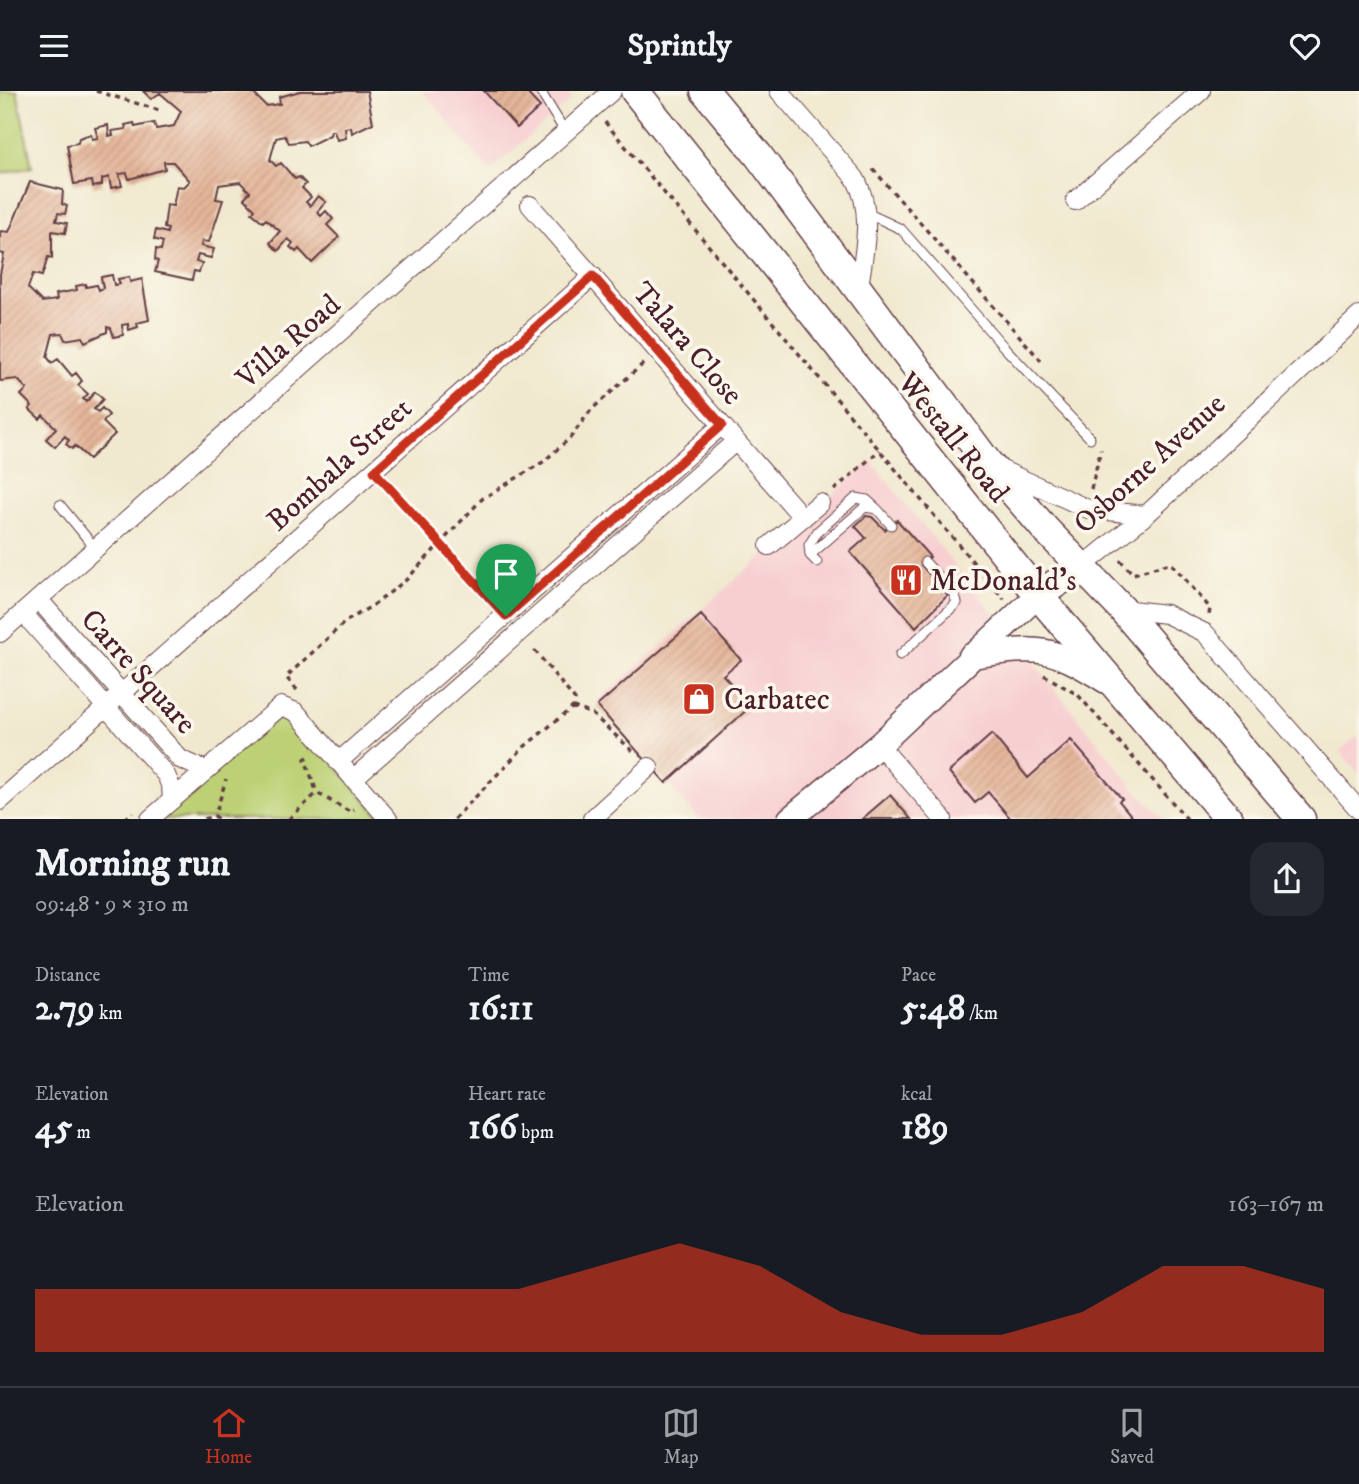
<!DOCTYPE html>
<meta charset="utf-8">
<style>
body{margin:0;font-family:"IM FELL DW Pica",serif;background:#242831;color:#f1f3f6;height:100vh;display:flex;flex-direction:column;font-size:26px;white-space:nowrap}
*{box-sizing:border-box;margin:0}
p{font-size:23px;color:#9ea1a6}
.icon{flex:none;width:38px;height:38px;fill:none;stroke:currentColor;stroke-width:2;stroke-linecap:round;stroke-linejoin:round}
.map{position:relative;height:728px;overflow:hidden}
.side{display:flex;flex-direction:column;background:#171b24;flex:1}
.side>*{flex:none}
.pin{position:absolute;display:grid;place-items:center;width:60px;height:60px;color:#fff;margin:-72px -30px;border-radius:50% 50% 50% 0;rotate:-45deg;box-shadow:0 0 7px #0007}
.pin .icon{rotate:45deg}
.round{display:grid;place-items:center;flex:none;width:74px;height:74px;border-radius:21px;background:#242831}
.head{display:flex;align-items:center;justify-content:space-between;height:119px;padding:0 35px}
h1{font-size:38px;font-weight:700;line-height:52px}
.stats{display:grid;grid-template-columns:repeat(3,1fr);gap:10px;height:119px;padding:7px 35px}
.stats div{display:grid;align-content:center}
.stats b{font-size:35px;font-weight:700}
.stats small{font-size:19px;font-weight:400}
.stats p{font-size:19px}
.chart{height:196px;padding:14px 35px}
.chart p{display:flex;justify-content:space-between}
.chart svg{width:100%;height:126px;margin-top:7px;fill:#c8321e;opacity:.7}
header{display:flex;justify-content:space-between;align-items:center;height:91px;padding:0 35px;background:#171b24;font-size:32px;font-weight:700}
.tab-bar{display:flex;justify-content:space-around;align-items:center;height:98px;border-top:2px solid #363941;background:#171b24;font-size:19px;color:#9ea1a6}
.tab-bar a{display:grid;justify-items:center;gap:4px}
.tab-bar .on{color:#c8321e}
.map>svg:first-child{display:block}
</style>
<header><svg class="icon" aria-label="menu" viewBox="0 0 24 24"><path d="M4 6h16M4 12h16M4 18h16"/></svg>Sprintly<svg class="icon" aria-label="heart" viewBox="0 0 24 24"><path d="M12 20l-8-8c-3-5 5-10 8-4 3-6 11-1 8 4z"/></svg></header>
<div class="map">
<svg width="1359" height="728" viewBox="0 0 1359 728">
<defs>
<pattern id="building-hatch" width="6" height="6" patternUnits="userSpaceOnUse" patternTransform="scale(1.75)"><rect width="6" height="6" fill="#e4b599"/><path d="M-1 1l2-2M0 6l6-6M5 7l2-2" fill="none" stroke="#c59b84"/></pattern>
</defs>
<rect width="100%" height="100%" fill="#fbf7ec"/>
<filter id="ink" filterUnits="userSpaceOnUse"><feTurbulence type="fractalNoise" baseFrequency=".0143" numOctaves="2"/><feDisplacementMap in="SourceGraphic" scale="14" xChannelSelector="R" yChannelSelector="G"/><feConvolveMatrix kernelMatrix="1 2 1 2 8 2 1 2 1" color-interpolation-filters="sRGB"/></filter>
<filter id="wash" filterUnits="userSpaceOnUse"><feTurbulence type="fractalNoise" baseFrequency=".00686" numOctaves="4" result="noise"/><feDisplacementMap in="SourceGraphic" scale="28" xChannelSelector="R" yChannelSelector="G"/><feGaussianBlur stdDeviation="1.57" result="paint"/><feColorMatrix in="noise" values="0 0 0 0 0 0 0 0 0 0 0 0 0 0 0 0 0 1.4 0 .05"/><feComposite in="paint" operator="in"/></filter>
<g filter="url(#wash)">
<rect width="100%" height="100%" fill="#f1e9cf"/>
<!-- built -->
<path fill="#f7cfd1" d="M422,0H565L572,8L490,80Z
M871,370L1132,694L1163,728H699L597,615L598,609Z
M1359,644V682L1340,660Z"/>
<!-- park -->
<path fill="#bcd175" stroke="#837850" stroke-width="2" d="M0,0H17L32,76L0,83Z
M281,623L293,624L382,728H159Z"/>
<g id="blocks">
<!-- building -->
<path fill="url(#building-hatch)" d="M143,0H251L266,15L280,13L279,6L300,0H367L373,32L352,42L351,36L345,37L346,47L337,49L334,40H331L330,44L308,55L305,50L289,52L285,45L276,47L270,69L276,75L281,72L295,88L299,86L306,93L302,97L311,106L306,111L310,115L318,105L326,111L317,121L321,125L326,120L333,128L327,134L339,146L312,172L299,158L296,161L290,156L293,152L288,148L278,160L270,152L280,140L266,128L263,131L252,122L255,118L244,107L250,101L240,91L219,94L216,108L223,109L209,151L202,150L201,155L214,158L211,167L198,164L196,171L202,172L199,181L194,180L192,189L155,181L158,170L155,169L156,158L161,159L163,151L154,148L156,139L167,142L168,138L164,137L167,114L173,115L177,95L184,96L190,90L173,71H164L165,78L129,88L127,82L119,83L122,95L111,97L109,86L102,88V94L93,96L92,90L74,93L67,54L78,52L79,47L91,43L92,48L98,47L95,37L108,34L109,45L113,44L112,40L126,38L125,34L134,32L135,36L154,32L156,38L174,35L181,20L160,2L151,8Z
M484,0H525L540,16L517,37Z
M30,91L63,99L62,113L67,115L65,123L58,122L56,130L67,132L65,142L52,140V167L48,166L42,185L33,183L28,197L42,211L57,209L56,203L77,199L76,195L86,193V196L97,194L99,199L103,197L101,186L112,184L114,194L120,193L118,188L129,186L130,191L142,188L149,229L137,232L138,236L129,239L128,233L122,234L123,244L114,246L111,237L107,236V241L85,251L82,246L65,249L62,242L53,243L47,266L52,272L58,268L72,285L76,282L82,290L78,294L88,303L83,308L86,311L95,301L103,308L94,318L98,321L102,317L109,324L103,331L115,343L89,368L75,355L72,358L66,353L69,349L65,345L55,356L46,348L56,337L43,324L40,328L29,318L32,315L21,304L27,298L17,288L0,290V183L4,163L0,162V144L1,140L9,141Z
M866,425L872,426L885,439L897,429L930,466L921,474L948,504L916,536L850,461L866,447L855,435Z
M701,524L741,569L723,584L751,615L666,692L597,615Z
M992,643L1028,687L1071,649L1122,708L1119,710L1134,728H1011L988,701L975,712L949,681Z
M890,704L911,728H862Z"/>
</g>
</g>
<g filter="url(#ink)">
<use href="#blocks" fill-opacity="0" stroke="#633d44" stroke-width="2"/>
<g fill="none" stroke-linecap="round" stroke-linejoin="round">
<defs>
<path id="service" d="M540,0L566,42
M867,122L901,138L1003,255L1090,347
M60,414L95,457
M810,464L865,416L877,418L891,434
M817,471L810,464L809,454L818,440L856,407L867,409L877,418
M900,564L957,512L954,503L925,471"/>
<path id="minor" d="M779,0L855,87C875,122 863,164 858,203
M1075,110L1201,0
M530,114L803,427
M1000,378L1088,418L1146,424
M769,455L820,412
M1083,475L1146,424L1359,225
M38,508L180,668L205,679
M1122,518L1166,523L1205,542L1359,719
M23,522L166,684L171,696L172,708
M0,542L612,0
M879,654L943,728
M338,671L722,334
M353,688L736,350
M0,710L593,185
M150,728L281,615L296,621L388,728
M592,728L649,676"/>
<path id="secondary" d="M971,565C1038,556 1048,553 1106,590
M790,728L879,654L1038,504"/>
<path id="primary" d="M635,0L1038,504L1229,728
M705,0L758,64L988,372L1045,438L1122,518L1301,728
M1038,504L1083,475"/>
</defs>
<!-- service casing -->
<use href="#service" stroke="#633d44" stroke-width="11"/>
<!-- minor casing -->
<use href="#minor" stroke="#633d44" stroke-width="20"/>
<!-- secondary casing -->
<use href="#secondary" stroke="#633d44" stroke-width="27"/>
<!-- primary casing -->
<use href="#primary" stroke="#633d44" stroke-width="31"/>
<!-- path -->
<path stroke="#633d44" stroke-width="3.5" stroke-dasharray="5 5" stroke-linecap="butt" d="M96,0L162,20
M605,31L1004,508
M873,78L1043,272
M385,392L493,511
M1091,398L1101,358
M834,399L880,359
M1120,469L1133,483L1171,472L1210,517L1209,524
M1044,584L1078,604L1187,728
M297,599L286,586L345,531L375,513L406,489L482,408L543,371L570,347L591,319L644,272
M573,616L592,623L635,662
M308,666L305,668L317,702
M125,728L133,721
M204,728L215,725
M217,728L215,725L226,688
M289,728L317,702L350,721L354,718
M454,728L524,656L573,616L575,609L532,556"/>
<!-- service -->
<use href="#service" stroke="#fff" stroke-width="9"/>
<!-- minor -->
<use href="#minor" stroke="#fff" stroke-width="18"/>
<!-- secondary -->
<use href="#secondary" stroke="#fff" stroke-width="24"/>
<!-- primary -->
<use href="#primary" stroke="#fff" stroke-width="28"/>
</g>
</g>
<g fill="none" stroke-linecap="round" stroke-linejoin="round" filter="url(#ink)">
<defs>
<path id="route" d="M593,185L722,334L506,525L374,380Z"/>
</defs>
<!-- route casing -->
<use href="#route" stroke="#fff" stroke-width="14"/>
<!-- route -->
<use href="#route" stroke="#c8321e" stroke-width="9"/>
</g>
<!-- icons -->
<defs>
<symbol id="restaurant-square" viewBox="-11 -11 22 22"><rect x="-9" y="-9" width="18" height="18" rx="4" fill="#c8321e" stroke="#fbf7ec"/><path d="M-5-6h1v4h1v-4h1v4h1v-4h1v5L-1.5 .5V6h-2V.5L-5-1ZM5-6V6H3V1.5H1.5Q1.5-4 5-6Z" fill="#fff"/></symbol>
<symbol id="shop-square" viewBox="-11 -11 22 22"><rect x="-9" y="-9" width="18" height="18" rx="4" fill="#c8321e" stroke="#fbf7ec"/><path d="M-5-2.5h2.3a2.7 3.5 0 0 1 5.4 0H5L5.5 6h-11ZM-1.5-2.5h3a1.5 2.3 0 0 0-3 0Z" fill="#fff"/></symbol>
</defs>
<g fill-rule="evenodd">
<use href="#restaurant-square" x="887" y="470" width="38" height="38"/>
<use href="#shop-square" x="680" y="589" width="38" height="38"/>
</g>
<g text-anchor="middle" stroke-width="7" stroke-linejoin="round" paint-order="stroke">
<!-- street labels -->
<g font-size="30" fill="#4a1f2b" stroke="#fbf7ec">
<text transform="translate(288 250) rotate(-41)" y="10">Villa Road</text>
<text transform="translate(688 252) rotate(49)" y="10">Talara Close</text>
<text transform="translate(954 346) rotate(51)" y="10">Westall Road</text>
<text transform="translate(1149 372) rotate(-42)" y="10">Osborne Avenue</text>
<text transform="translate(339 373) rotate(-42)" y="10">Bombala Street</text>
<text transform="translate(139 580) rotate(48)" y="10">Carre Square</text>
</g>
<!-- poi labels -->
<g font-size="30" fill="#4a1f2b" stroke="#fbf7ec" text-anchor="start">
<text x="930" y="499">McDonald's</text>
<text x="724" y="618">Carbatec</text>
</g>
</g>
</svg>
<div class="pin" style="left:506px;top:525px;background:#1e9e55"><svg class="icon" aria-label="arrive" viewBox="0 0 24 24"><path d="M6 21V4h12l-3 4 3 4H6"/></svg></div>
</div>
<section class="side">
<div class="head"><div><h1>Morning run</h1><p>09:48 · 9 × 310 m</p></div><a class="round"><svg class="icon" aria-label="share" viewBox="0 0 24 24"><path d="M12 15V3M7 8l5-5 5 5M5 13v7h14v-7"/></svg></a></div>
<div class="stats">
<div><p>Distance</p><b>2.79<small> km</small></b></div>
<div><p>Time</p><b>16:11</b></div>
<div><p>Pace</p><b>5:48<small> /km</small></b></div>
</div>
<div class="stats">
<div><p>Elevation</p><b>45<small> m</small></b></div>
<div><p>Heart rate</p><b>166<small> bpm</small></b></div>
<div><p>kcal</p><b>189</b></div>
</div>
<div class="chart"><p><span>Elevation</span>163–167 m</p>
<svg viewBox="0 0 160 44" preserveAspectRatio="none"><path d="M0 44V22L10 22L20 22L30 22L40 22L50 22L60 22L70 14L80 6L90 14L100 30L110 38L120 38L130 30L140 14L150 14L160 22V44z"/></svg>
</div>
</section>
<nav class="tab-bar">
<a class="on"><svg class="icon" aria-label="home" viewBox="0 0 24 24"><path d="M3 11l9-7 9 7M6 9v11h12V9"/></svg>Home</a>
<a><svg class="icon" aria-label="map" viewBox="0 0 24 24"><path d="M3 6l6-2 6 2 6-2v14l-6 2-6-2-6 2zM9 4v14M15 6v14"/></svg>Map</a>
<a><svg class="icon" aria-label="saved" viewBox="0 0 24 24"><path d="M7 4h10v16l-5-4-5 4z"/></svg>Saved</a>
</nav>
